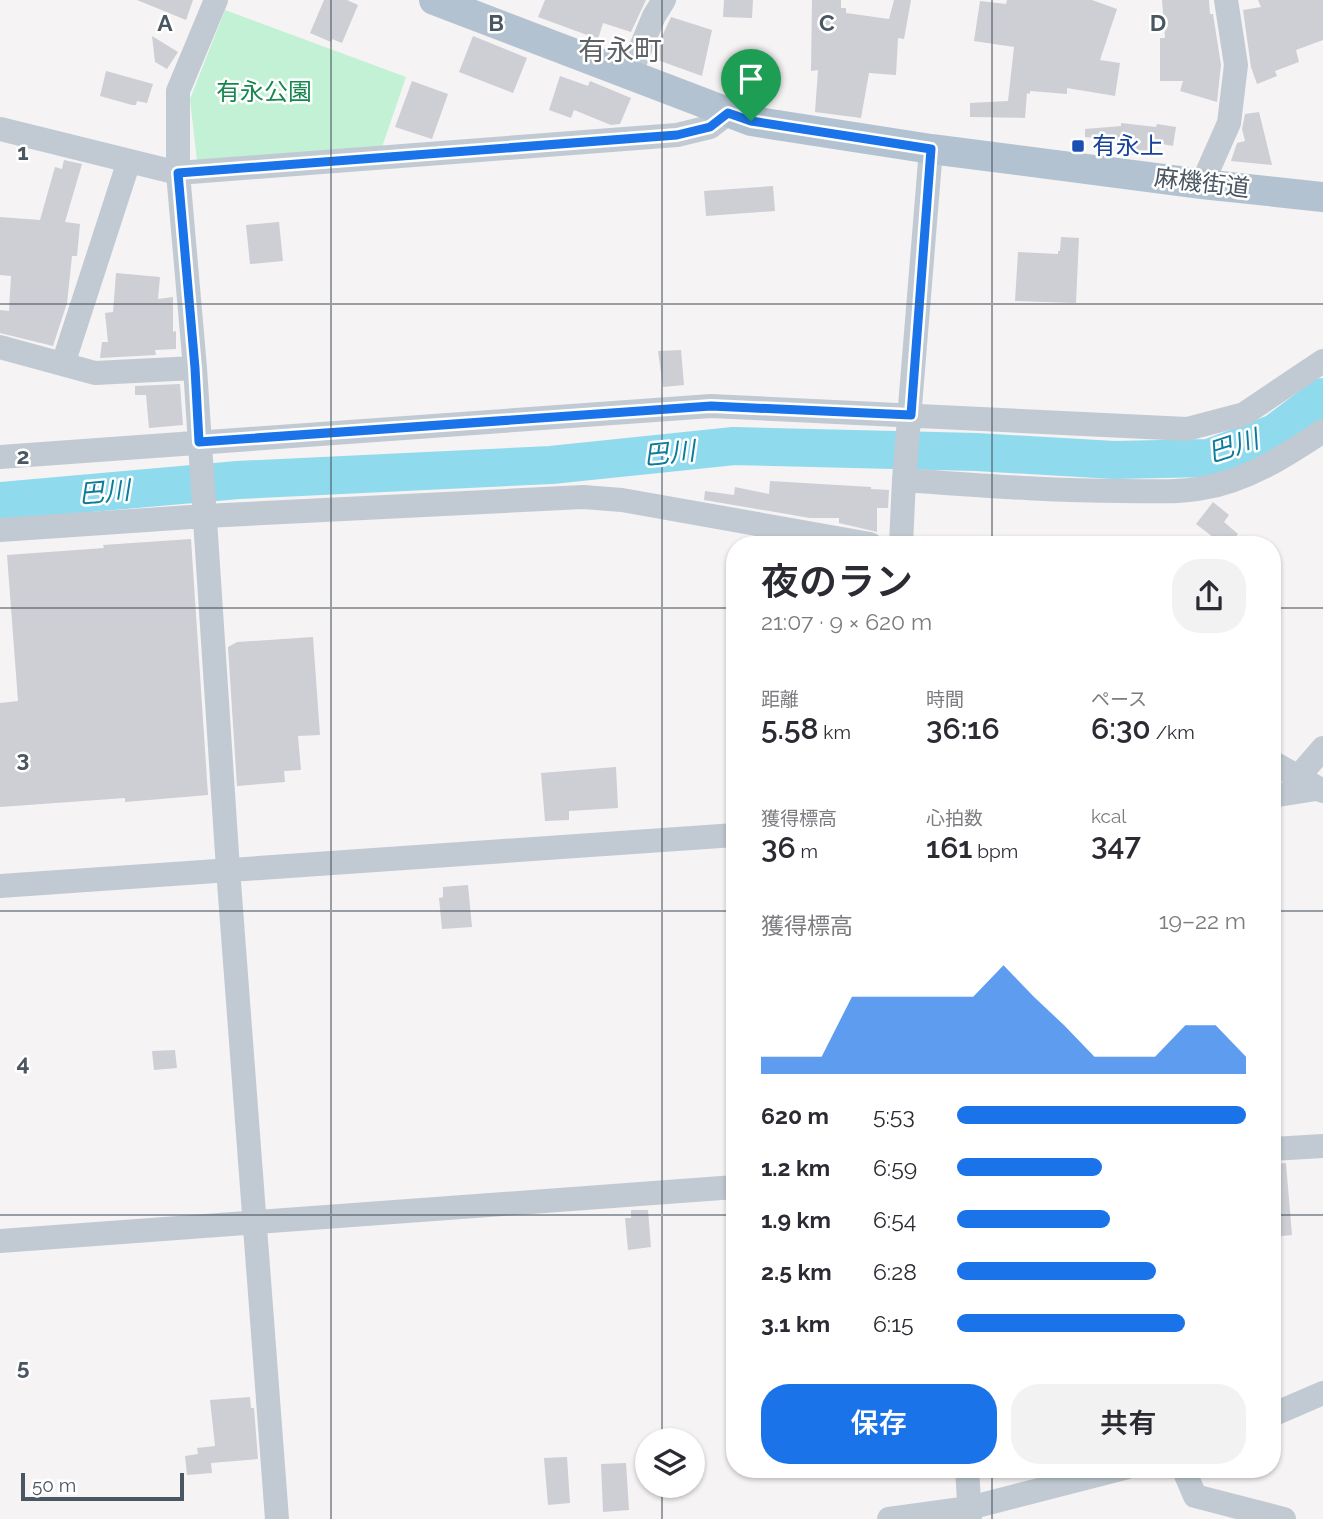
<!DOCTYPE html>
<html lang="ja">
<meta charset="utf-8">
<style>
body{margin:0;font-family:Raleway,"Noto Sans JP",sans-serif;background:#f2f2f3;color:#2b2b33;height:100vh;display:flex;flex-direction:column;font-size:26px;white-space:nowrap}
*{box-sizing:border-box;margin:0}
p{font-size:23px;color:#7c7c81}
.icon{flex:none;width:38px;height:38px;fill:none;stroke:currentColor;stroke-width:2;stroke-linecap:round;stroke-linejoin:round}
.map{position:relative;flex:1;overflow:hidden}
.drawer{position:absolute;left:726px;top:536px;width:555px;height:942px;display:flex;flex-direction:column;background:#fff;border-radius:28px;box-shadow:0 2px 5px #0004}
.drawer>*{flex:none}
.fabs{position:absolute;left:635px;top:1428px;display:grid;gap:14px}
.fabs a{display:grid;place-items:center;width:70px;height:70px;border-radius:50%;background:#fff;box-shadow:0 2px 5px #0004;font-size:35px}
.scale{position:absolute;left:21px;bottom:18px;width:163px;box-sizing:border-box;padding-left:7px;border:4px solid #4a5661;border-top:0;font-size:19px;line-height:24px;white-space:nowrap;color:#4a5661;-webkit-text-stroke:5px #fff;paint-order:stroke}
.pin{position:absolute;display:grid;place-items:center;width:60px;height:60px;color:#fff;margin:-72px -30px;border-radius:50% 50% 50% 0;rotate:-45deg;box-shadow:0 0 7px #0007}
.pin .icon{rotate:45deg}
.round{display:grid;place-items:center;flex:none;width:74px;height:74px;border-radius:28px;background:#f2f2f3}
.overview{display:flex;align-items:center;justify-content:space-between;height:119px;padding:0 35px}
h1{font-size:38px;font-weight:600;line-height:52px}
.metrics{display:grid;grid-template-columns:repeat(3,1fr);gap:10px;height:119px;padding:7px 35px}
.metrics div{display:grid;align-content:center}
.metrics b{font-size:30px;font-weight:600}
.metrics small{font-size:19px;font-weight:400}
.metrics p{font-size:19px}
.chart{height:196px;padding:14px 35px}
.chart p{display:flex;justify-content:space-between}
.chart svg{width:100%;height:126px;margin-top:7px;fill:#1a73e8;opacity:.7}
.button{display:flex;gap:14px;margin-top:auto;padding:14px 35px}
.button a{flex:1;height:80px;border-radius:28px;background:#1a73e8;color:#fff;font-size:28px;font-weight:600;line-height:80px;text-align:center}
.button a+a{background:#f2f2f3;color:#2b2b33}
ul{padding:0 35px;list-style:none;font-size:23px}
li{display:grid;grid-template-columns:112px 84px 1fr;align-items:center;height:52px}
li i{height:18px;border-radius:9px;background:#1a73e8}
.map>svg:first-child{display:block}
</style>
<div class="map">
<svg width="1323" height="1519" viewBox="0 0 1323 1519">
<rect width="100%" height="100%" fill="#f5f3f3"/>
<!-- green -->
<path fill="#c3f1d5" d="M225,10L406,77L382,147L197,161L190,99Z"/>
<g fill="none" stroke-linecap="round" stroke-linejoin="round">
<!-- river -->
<path stroke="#90daee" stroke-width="38" d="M0,501L238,480L551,465L734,446L976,452L1114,460L1209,458L1275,433L1323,397"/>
</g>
<!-- building -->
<path fill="#cdcfd5" d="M137,0H193L186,20Z
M324,0H347L358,5L342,43L332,39L331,42L310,33Z
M545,0H646L631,32L603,23L598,39L538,17Z
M724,0H753L752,18L723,17Z
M812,0H841V8H846V13L889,19L894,0H911L904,39L898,38L896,75L869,73L861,118L815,112L818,70L811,71Z
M1007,0H1092L1117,9L1100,60L1120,63L1115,96L1067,88V94L1030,91V94L1027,93L1025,118L970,117V103L1008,101L1014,47L974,41L980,1L1006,4Z
M1162,0H1209L1210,14H1213L1221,65L1217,102L1180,91L1183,81H1160V38H1165Z
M1258,0H1323V40L1296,50L1299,62L1275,71L1277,76L1257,84L1251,67L1243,10L1261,7Z
M671,17L712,30L702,76L652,58Z
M152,36L178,52L167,69L155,62Z
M473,36L527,58L513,93L459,72Z
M106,71L153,84L147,103L137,101L136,105H132L100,96Z
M560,76L588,86L590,81L631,98L620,124L611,125L574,110L571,118L549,110Z
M412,81L448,94L432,139L395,127Z
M1259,112L1272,165L1231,161L1237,143L1245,141L1242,129L1245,114Z
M1121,123L1156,127L1157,124L1176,127L1173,146L1152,142L1150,157L1120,153L1123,141L1085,137V129L1121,126Z
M64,160L82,164L65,222L80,224L77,256H72L67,303L53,346L0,333V310L9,311L11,276L0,275V217L40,220L55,167L62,169Z
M773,186L775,211L706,216L704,191Z
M279,222L283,261L250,264L246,225Z
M1061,237L1079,238L1076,303L1015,301L1018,252L1058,254V251H1060Z
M116,273L160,277L158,299L173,297V332L176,331V349L155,350L156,355L100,358L102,342H108L105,313L113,312Z
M681,350L684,385L663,387L658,351Z
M180,384L183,425L149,428L146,395H135V386Z
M770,481L871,487V489L889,490L888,508H877V532L839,523V518H810L704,500L705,491L734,495L735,487L769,494Z
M1213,502L1229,515L1224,522L1238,534L1230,544H1222L1196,524Z
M191,539L208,795L125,802V798L0,807V703L18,701L7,555L104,548L103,545Z
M313,637L320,735L298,736L301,770L284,771L285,782L237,786L228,647L237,642Z
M616,767L618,808L569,811V820L545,821L541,773Z
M468,885L472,927L442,929L439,898L443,897V887Z
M175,1050L177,1068L154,1070L152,1051Z
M1286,1163L1292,1235L1272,1237V1164Z
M631,1210H648L651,1247L628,1250L625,1218H631Z
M250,1397L251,1408H254L258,1459L211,1463L212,1473L187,1475L185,1456L198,1454L197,1448L215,1446L210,1400Z
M567,1457L570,1503L548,1505L544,1458Z
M626,1463L629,1510L603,1512L601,1464Z"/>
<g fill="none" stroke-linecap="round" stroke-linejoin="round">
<!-- minor -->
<path stroke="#c1cad2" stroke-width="24" d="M216,0L178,91V173L195,368L228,869L277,1519
M629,76L654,16L664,0
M0,129L178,173L677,135L710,127L728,113
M1202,184L1229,123L1236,65L1226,0
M0,347L95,373L195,368
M63,364L129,161
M0,457L711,406L1187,429L1244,414L1323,361
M904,480C977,485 1050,491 1123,491C1150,491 1177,493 1203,488C1247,481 1287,455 1323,431
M0,530L205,516L583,497L622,500L870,544
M901,544L904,480L931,149
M1272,762L1323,791
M1298,777L1323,748
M1272,796L1316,789
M0,886L735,835
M1272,1149L1323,1146
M0,1241L735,1187
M1272,1415L1323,1393
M967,1468L970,1519
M1183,1468L1195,1496L1284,1519
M889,1519L969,1508L1125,1468"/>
<!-- major -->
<path stroke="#b3c2d1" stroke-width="30" d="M434,0L751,121L931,149L1202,184L1323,197"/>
</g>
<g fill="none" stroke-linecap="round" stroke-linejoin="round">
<defs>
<path id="route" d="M728,113L751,121L931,149L911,415L711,406L199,442L195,368L178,173L677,135L710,127Z"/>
</defs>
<!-- route casing -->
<use href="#route" stroke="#fff" stroke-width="14"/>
<!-- route -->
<use href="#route" stroke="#1a73e8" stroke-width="9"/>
</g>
<!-- grid -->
<path fill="none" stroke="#4a5661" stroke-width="2" stroke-opacity="0.55" d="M331,0V1519M662,0V1440M992,0V544M0,304H1323M0,608H735M1272,608H1323M0,911H735M1272,911H1323M0,1215H735M1272,1215H1323M992,1468V1519M662,1486V1519"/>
<!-- markers -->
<rect fill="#1a4fb4" stroke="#fff" stroke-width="2.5" x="1071" y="139" width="14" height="14" rx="3.5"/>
<g text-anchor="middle" stroke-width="5" stroke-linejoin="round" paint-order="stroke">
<!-- park labels -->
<g font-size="24" fill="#17864f" stroke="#fff">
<text x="264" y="100">有永公園</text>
</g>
<!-- transit labels -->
<g font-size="24" fill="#164399" stroke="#fff" text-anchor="start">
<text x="1092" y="154">有永上</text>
</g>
<!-- street labels -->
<g font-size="24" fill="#4a5661" stroke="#fff">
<text transform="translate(1202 183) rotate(7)" y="8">麻機街道</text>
</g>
<!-- water labels -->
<g font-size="26" font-style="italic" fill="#0c7c9b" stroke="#fff">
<text transform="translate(1233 446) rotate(-18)" y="9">巴川</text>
<text transform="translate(669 453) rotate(-6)" y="9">巴川</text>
<text transform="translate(104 492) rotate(-5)" y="9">巴川</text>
</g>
<!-- quarter labels -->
<g font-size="28" fill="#5f6368" stroke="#fff">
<text x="620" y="60">有永町</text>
</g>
</g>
<g font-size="23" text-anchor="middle" font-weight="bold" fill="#4a5661" stroke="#fff" stroke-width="5" stroke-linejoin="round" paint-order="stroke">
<text x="165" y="31">A</text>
<text x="496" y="31">B</text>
<text x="827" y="31">C</text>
<text x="1158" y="31">D</text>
<text x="23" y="160">1</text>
<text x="23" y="464">2</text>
<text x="23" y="767">3</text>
<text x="23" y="1071">4</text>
<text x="23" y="1375">5</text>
</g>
</svg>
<div class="fabs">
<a><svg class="icon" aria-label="layers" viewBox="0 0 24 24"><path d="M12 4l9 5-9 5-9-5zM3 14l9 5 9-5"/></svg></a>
</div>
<div class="scale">50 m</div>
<div class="pin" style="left:751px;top:121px;background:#1e9e55"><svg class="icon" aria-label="arrive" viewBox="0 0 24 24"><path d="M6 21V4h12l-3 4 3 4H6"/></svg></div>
<section class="drawer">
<div class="overview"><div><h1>夜のラン</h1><p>21:07 · 9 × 620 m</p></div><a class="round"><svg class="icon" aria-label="share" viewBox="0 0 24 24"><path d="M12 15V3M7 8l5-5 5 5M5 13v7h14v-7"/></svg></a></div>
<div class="metrics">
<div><p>距離</p><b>5.58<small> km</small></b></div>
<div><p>時間</p><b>36:16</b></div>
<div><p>ペース</p><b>6:30<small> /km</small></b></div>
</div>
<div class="metrics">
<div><p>獲得標高</p><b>36<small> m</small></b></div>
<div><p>心拍数</p><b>161<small> bpm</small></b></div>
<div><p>kcal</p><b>347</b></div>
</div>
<div class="chart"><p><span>獲得標高</span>19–22 m</p>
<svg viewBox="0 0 160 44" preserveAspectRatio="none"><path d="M0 44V38L10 38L20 38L30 17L40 17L50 17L60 17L70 17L80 6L90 17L100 27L110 38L120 38L130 38L140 27L150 27L160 38V44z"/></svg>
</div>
<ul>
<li><b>620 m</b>5:53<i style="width:100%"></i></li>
<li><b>1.2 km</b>6:59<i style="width:50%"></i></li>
<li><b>1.9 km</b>6:54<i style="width:53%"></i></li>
<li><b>2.5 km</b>6:28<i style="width:69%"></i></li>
<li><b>3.1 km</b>6:15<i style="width:79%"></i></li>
</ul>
<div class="button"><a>保存</a><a>共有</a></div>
</section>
</div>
